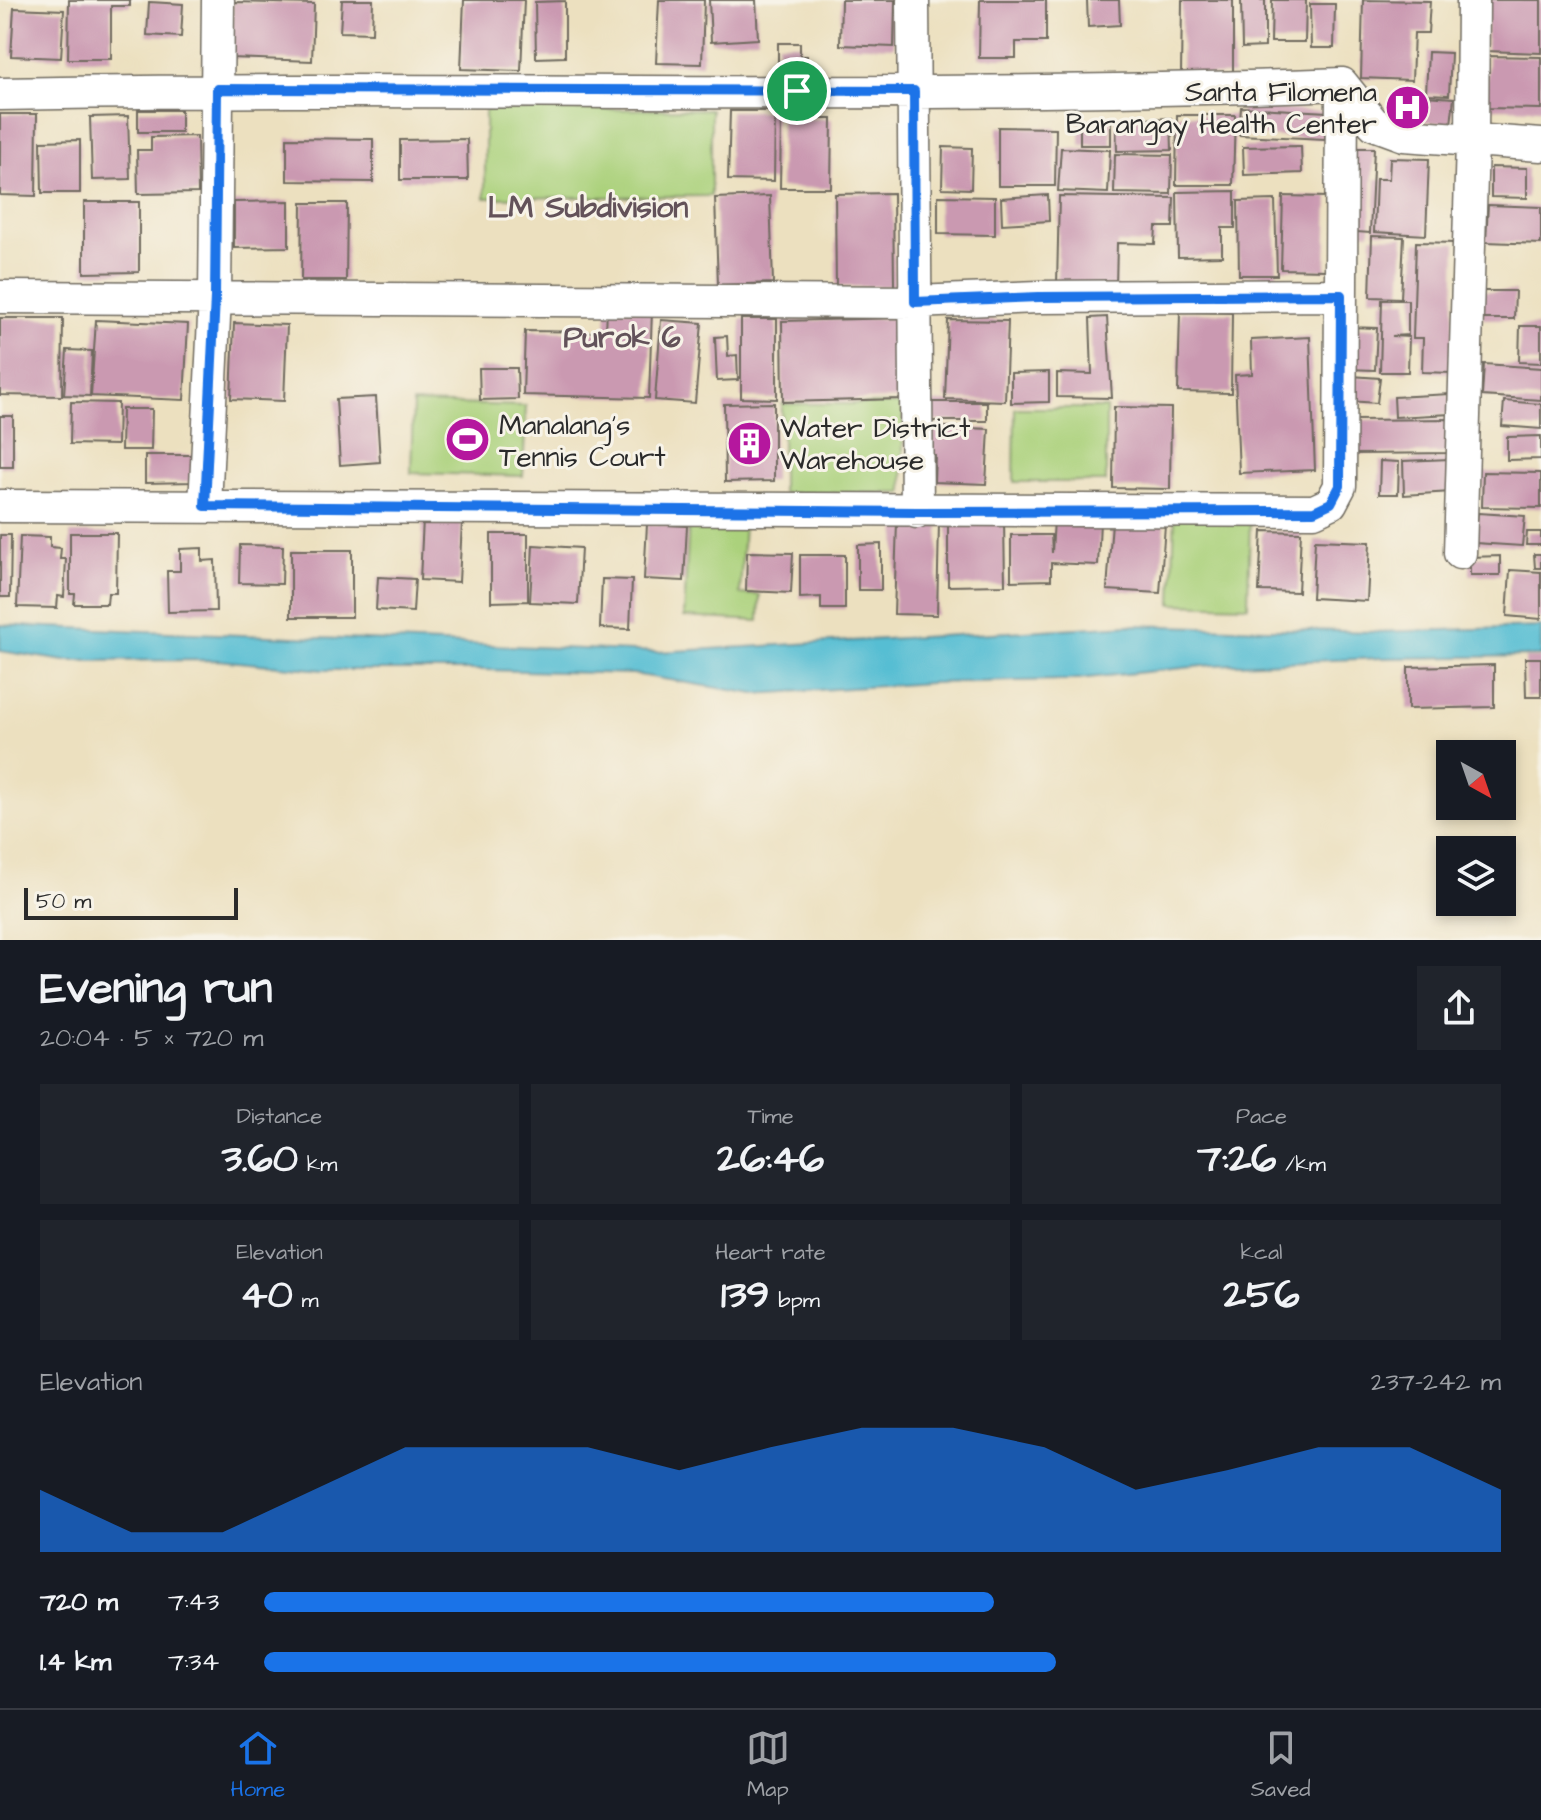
<!DOCTYPE html>
<meta charset="utf-8">
<style>
body{margin:0;font-family:"Architects Daughter",sans-serif;background:#20242c;color:#f1f3f6;height:100vh;display:flex;flex-direction:column;font-size:30px;white-space:nowrap}
*{box-sizing:border-box;margin:0}
p{font-size:26px;color:#9ea1a6}
.icon{flex:none;width:44px;height:44px;fill:none;stroke:currentColor;stroke-width:2;stroke-linecap:round;stroke-linejoin:round}
.map{position:relative;height:940px;overflow:hidden}
.sheet{display:flex;flex-direction:column;background:#171b24;flex:1}
.sheet>*{flex:none}
.needle{width:52px;rotate:140deg}
.fabs{position:absolute;left:1436px;top:740px;display:grid;gap:16px}
.fabs a{display:grid;place-items:center;width:80px;height:80px;border-radius:0px;background:#171b24;box-shadow:0 4px 12px #0003;font-size:40px}
.scale{position:absolute;left:24px;bottom:20px;width:214px;box-sizing:border-box;padding-left:8px;border:4px solid #2b2b2b;border-top:0;font-size:22px;line-height:28px;white-space:nowrap;color:#2b2b2b;-webkit-text-stroke:6px #f7f3e8;paint-order:stroke}
.pin{position:absolute;display:grid;place-items:center;width:68px;height:68px;color:#fff;margin:-34px;border:4px solid #fff;border-radius:50%;box-shadow:0 2px 8px #0007}
.round{display:grid;place-items:center;flex:none;width:84px;height:84px;border-radius:0px;background:#20242c}
.headline{display:flex;align-items:center;justify-content:space-between;height:136px;padding:0 40px}
h1{font-size:44px;font-weight:700;line-height:60px}
.figures{display:grid;grid-template-columns:repeat(3,1fr);gap:12px;height:136px;padding:8px 40px}
.figures div{display:grid;align-content:center;border-radius:0px;background:#20242c;text-align:center}
.figures b{font-size:40px;font-weight:700}
.figures small{font-size:22px;font-weight:400}
.figures p{font-size:22px}
.chart{height:224px;padding:16px 40px}
.chart p{display:flex;justify-content:space-between}
.chart svg{width:100%;height:144px;margin-top:8px;fill:#1a73e8;opacity:.7}
ul{padding:0 40px;list-style:none;font-size:26px}
li{display:grid;grid-template-columns:128px 96px 1fr;align-items:center;height:60px}
li i{height:20px;border-radius:10px;background:#1a73e8}
.tab-bar{display:flex;justify-content:space-around;align-items:center;height:112px;border-top:2px solid #363941;background:#171b24;font-size:22px;color:#9ea1a6}
.tab-bar a{display:grid;justify-items:center;gap:4px}
.tab-bar .on{color:#1a73e8}
.map>svg:first-child{display:block}
</style>
<div class="map">
<svg width="1541" height="940" viewBox="0 0 1541 940">
<rect width="100%" height="100%" fill="#f7f3e8"/>
<filter id="ink" filterUnits="userSpaceOnUse"><feTurbulence type="fractalNoise" baseFrequency=".0125" numOctaves="2"/><feDisplacementMap in="SourceGraphic" scale="16" xChannelSelector="R" yChannelSelector="G"/><feConvolveMatrix kernelMatrix="1 2 1 2 8 2 1 2 1" color-interpolation-filters="sRGB"/></filter>
<filter id="wash" filterUnits="userSpaceOnUse"><feTurbulence type="fractalNoise" baseFrequency=".006" numOctaves="4" result="noise"/><feDisplacementMap in="SourceGraphic" scale="32" xChannelSelector="R" yChannelSelector="G"/><feGaussianBlur stdDeviation="1.8" result="paint"/><feColorMatrix in="noise" values="0 0 0 0 0 0 0 0 0 0 0 0 0 0 0 0 0 1.4 0 .05"/><feComposite in="paint" operator="in"/></filter>
<g filter="url(#wash)">
<rect width="100%" height="100%" fill="#ece0bf"/>
<!-- green -->
<path fill="#abd17b" stroke="#6b7e53" stroke-width="2" d="M711,109V196L485,198V110Z
M413,403L526,406L523,476L411,473Z
M782,404H903V493H782Z
M1015,408H1106V482H1014Z
M1175,513L1250,515L1248,606L1172,604Z
M689,520L744,523L740,594L760,595L759,621L684,617Z"/>
<!-- water -->
<path fill="#56bed3" stroke="#40747f" stroke-width="2" d="M0,625L657,652L1131,625L1374,632L1541,627V656L1381,658L1212,665L1068,680L930,683L755,694L633,674L485,670H323L217,660L65,661L0,651Z"/>
<g id="blocks">
<!-- building -->
<path fill="#ca99b1" d="M69,0H130V6H111V59H68Z
M342,0H373L372,33L340,32Z
M464,0H524L521,71L461,69Z
M659,0H704L702,64L656,63Z
M709,0H756L758,39L711,42Z
M841,0H895L894,47L840,45Z
M980,0H1046V42H1016V58H979Z
M1087,0H1119L1120,25L1088,27Z
M1182,0H1233V75H1181Z
M1241,0H1265V47L1242,48Z
M1272,0H1306L1305,42H1271Z
M1363,0L1430,1L1428,33H1414L1412,80L1361,78Z
M1488,0H1541V53L1486,51Z
M565,1V57L536,58L535,2Z
M149,2L183,4L181,37L147,35Z
M233,2L314,4L312,61L231,58Z
M1310,4H1335L1334,48H1311Z
M14,8L64,10L61,58L11,56Z
M778,43H800V56H807V70H778Z
M1428,52L1451,53L1449,95L1426,94Z
M1488,56L1541,57V109L1486,108Z
M1395,93L1423,96L1422,114L1424,96L1454,98L1451,124L1392,118Z
M1241,107L1327,112L1325,139L1239,135Z
M138,110H181V132H138Z
M730,111H775L774,181L728,180Z
M0,114H37L36,196L0,195Z
M1177,115H1235L1233,185H1176Z
M128,116L130,179L92,180L90,117Z
M1171,118L1172,150L1117,151L1116,120Z
M781,119H832L831,188H780Z
M1111,119V145H1080V120Z
M998,127L1056,128L1055,186H998Z
M197,136L198,193L138,194L137,150H151V137Z
M287,138L373,139V182L287,181Z
M467,139L468,180H400V140Z
M80,140V193H42L41,141Z
M1301,146L1302,173L1244,175L1243,147Z
M943,147L972,148L971,189L942,188Z
M1061,148L1110,150L1108,193L1058,191Z
M1346,148H1374L1370,233L1343,231Z
M1115,154L1172,155L1171,194L1114,193Z
M1390,158L1429,159L1426,235L1374,232L1376,179H1389Z
M1491,167L1527,168V198L1491,197Z
M1235,191V228H1222V256L1178,257L1177,192Z
M893,193L894,286L836,287L835,194Z
M1048,195L1049,221L1002,224L1001,198Z
M770,196L773,283L718,285L715,198Z
M938,196L995,197V235L938,234Z
M1059,196L1174,198L1173,227H1156L1155,244L1117,243L1116,287L1057,285Z
M1283,196L1328,197L1326,270L1281,269Z
M1275,200L1277,275H1239L1238,201Z
M289,201V247L234,248V202Z
M84,202H139V272L84,273Z
M302,203H347L346,280H301Z
M1488,205L1541,207V244L1486,242Z
M1372,236L1404,237L1401,298L1370,297Z
M1416,242L1456,243L1452,373L1422,372L1423,338H1413Z
M1483,291H1515L1514,319H1483Z
M1382,300H1408V335L1392,336L1409,337L1408,372H1380Z
M607,309L652,310L649,398L523,395L525,331L606,332Z
M1180,312L1232,313L1231,393L1178,392Z
M1107,317L1112,398L1057,397V373L1092,374L1090,318Z
M0,318H63L62,396L0,395Z
M900,318L902,399L783,402L782,321Z
M741,319H777V399L741,398Z
M96,320L188,324L184,400L91,396Z
M661,320L702,323L695,403L655,400Z
M948,320L1008,321L1005,401L945,399Z
M234,323L287,325L284,401L231,399Z
M1520,326H1541V363L1519,362Z
M1349,327L1377,328L1375,370L1347,369Z
M727,336L728,356L737,355L738,380L717,381L715,337Z
M1310,337L1315,470L1239,473L1235,375L1252,374L1251,340Z
M67,350L92,351L90,396L64,395Z
M1484,364L1541,368V400L1482,396Z
M479,368H517L518,399L480,400Z
M1049,372V402L1011,403V373Z
M1351,376L1380,378L1377,403L1349,401Z
M1450,394L1451,414L1395,417L1394,397Z
M376,397L380,462L340,465L336,399Z
M1504,401L1541,404V429L1502,426Z
M71,402L118,403L117,445L70,444Z
M929,402H987V421H929Z
M774,403V481L725,482L724,404Z
M1114,407L1171,408L1170,489L1113,488Z
M122,409H152L151,450H121Z
M0,416H13V467H0Z
M1454,419V453L1355,454V420Z
M924,426L989,429L986,484L934,482L935,455H922Z
M1541,436V459L1507,460V437Z
M145,455H194V482L145,483Z
M1450,459L1451,492L1404,495L1403,461Z
M1380,461L1399,462L1398,494H1379Z
M1483,472L1541,473V508L1482,507Z
M1478,513L1525,516L1522,546L1475,543Z
M423,519L462,522L459,582L420,580Z
M1054,520L1100,521L1098,565L1051,563V580L1011,581V535H1051L1052,553Z
M1004,521L1005,585L948,586V522Z
M897,522L939,523L937,615L894,614Z
M1112,522L1165,525L1160,593L1107,590Z
M647,524L687,526L684,581L644,579Z
M1262,531L1301,532L1298,592L1259,591Z
M1527,532H1541V545H1526Z
M70,533H117L116,593H108L107,604H74L75,594H70Z
M491,534H528V601L491,602Z
M0,535H11L10,597H0Z
M20,536L50,537V547L61,548L60,559H66L64,597L58,596L57,608L17,607Z
M1315,540L1370,542L1367,601L1312,598Z
M881,544V590H858V545Z
M240,545L283,546L282,584L239,583Z
M533,545L581,548L578,604L530,602Z
M202,548V561L215,560L216,611L168,612L167,571H180V549Z
M291,550H352V617H291Z
M747,552L793,553L791,593L746,591Z
M1534,554H1541V568H1535Z
M800,555H845V609H821V597L800,598Z
M1500,556V575H1470V557Z
M1510,570L1541,572V619L1507,616Z
M378,577L415,579L413,612L376,610Z
M602,579L632,580L630,629L600,628Z
M1525,658H1541V697H1526Z
M1494,665V707L1408,709V667Z"/>
</g>
</g>
<g filter="url(#ink)">
<use href="#blocks" fill-opacity="0" stroke="#6f6a5f" stroke-width="2"/>
<g fill="none" stroke-linecap="round" stroke-linejoin="round">
<defs>
<path id="street" d="M913,0L917,512
M1342,84L1374,124L1404,135L1541,145
M0,94C447,85 895,101 1342,84
M0,297L915,302L1039,297L1341,295
M0,506L1314,511L1331,503L1340,486L1342,84
M205,506L215,297L218,0
M1460,553L1472,142L1473,0"/>
</defs>
<!-- street casing -->
<use href="#street" stroke="#6f6a5f" stroke-width="35"/>
<!-- street -->
<use href="#street" stroke="#fff" stroke-width="32"/>
</g>
</g>
<g fill="none" stroke-linecap="round" stroke-linejoin="round" filter="url(#ink)">
<defs>
<path id="route" d="M217,89L914,91L915,302L1039,297L1341,295L1340,486L1331,503L1314,511L917,512L205,506L215,297Z"/>
</defs>
<!-- route casing -->
<use href="#route" stroke="#fff" stroke-width="16"/>
<!-- route -->
<use href="#route" stroke="#1a73e8" stroke-width="10"/>
</g>
<!-- icons -->
<defs>
<symbol id="hospital-disc" viewBox="-11 -11 22 22"><circle r="9.5" fill="#b5179e" stroke="#f7f3e8"/><path d="M-5-5h3v3.5h4V-5h3V5h-3V1.5h-4V5h-3Z" fill="#fff"/></symbol>
<symbol id="stadium-disc" viewBox="-11 -11 22 22"><circle r="9.5" fill="#b5179e" stroke="#f7f3e8"/><path d="M0-5a6.5 5 0 1 0 0 10a6.5 5 0 1 0 0-10ZM-3.5-1.8h7v3.6h-7Z" fill="#fff"/></symbol>
<symbol id="building-disc" viewBox="-11 -11 22 22"><circle r="9.5" fill="#b5179e" stroke="#f7f3e8"/><path d="M-4-6H4V6H1V3H-1V6H-4ZM-2.5-4.3h1.7v1.8h-1.7ZM.8-4.3h1.7v1.8H.8ZM-2.5-1h1.7V.8h-1.7ZM.8-1h1.7V.8H.8Z" fill="#fff"/></symbol>
</defs>
<g fill-rule="evenodd">
<use href="#hospital-disc" x="1382" y="82" width="51" height="51"/>
<use href="#stadium-disc" x="442" y="414" width="51" height="51"/>
<use href="#building-disc" x="724" y="418" width="51" height="51"/>
</g>
<g text-anchor="middle" stroke-width="6" stroke-linejoin="round" paint-order="stroke">
<!-- poi labels -->
<g font-size="28" fill="#2b2b2b" stroke="#f7f3e8" text-anchor="start">
<text x="1377" y="101" text-anchor="end">Santa Filomena<tspan x="1377" dy="32">Barangay Health Center</tspan></text>
<text x="499" y="434">Manalang's<tspan x="499" dy="32">Tennis Court</tspan></text>
<text x="780" y="437">Water District<tspan x="780" dy="32">Warehouse</tspan></text>
</g>
<!-- neighbourhood labels -->
<g font-size="30" font-weight="bold" fill="#63525a" stroke="#f7f3e8">
<text x="588" y="217">LM Subdivision</text>
<text x="622" y="347">Purok 6</text>
</g>
</g>
</svg>
<div class="fabs">
<a><svg class="needle" viewBox="-14 -14 28 28"><path d="M0-13l5 13h-10z" fill="#e53935"/><path d="M0 13l5-13h-10z" fill="#9ea1a6"/></svg></a>
<a><svg class="icon" aria-label="layers" viewBox="0 0 24 24"><path d="M12 4l9 5-9 5-9-5zM3 14l9 5 9-5"/></svg></a>
</div>
<div class="scale">50 m</div>
<div class="pin" style="left:797px;top:91px;background:#1e9e55"><svg class="icon" aria-label="arrive" viewBox="0 0 24 24"><path d="M6 21V4h12l-3 4 3 4H6"/></svg></div>
</div>
<section class="sheet">
<div class="headline"><div><h1>Evening run</h1><p>20:04 · 5 × 720 m</p></div><a class="round"><svg class="icon" aria-label="share" viewBox="0 0 24 24"><path d="M12 15V3M7 8l5-5 5 5M5 13v7h14v-7"/></svg></a></div>
<div class="figures">
<div><p>Distance</p><b>3.60<small> km</small></b></div>
<div><p>Time</p><b>26:46</b></div>
<div><p>Pace</p><b>7:26<small> /km</small></b></div>
</div>
<div class="figures">
<div><p>Elevation</p><b>40<small> m</small></b></div>
<div><p>Heart rate</p><b>139<small> bpm</small></b></div>
<div><p>kcal</p><b>256</b></div>
</div>
<div class="chart"><p><span>Elevation</span>237–242 m</p>
<svg viewBox="0 0 160 44" preserveAspectRatio="none"><path d="M0 44V25L10 38L20 38L30 25L40 12L50 12L60 12L70 19L80 12L90 6L100 6L110 12L120 25L130 19L140 12L150 12L160 25V44z"/></svg>
</div>
<ul>
<li><b>720 m</b>7:43<i style="width:59%"></i></li>
<li><b>1.4 km</b>7:34<i style="width:64%"></i></li>
</ul>
</section>
<nav class="tab-bar">
<a class="on"><svg class="icon" aria-label="home" viewBox="0 0 24 24"><path d="M3 11l9-7 9 7M6 9v11h12V9"/></svg>Home</a>
<a><svg class="icon" aria-label="map" viewBox="0 0 24 24"><path d="M3 6l6-2 6 2 6-2v14l-6 2-6-2-6 2zM9 4v14M15 6v14"/></svg>Map</a>
<a><svg class="icon" aria-label="saved" viewBox="0 0 24 24"><path d="M7 4h10v16l-5-4-5 4z"/></svg>Saved</a>
</nav>
